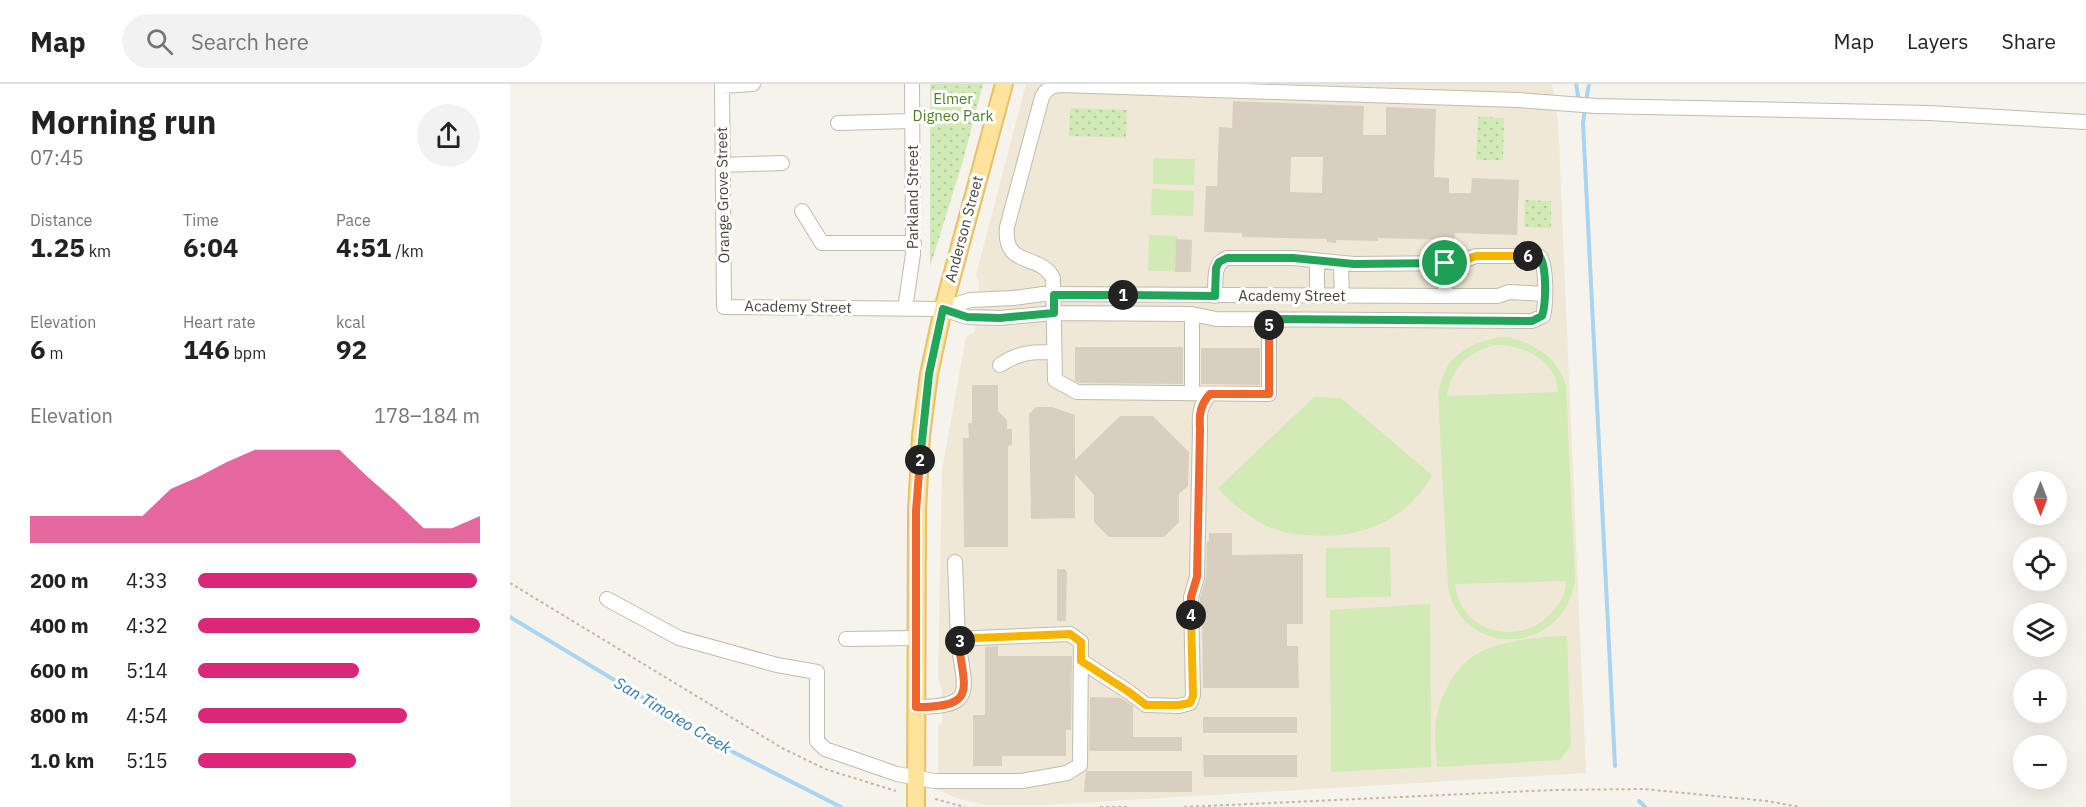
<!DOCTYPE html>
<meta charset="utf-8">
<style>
body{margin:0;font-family:"IBM Plex Sans",sans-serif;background:#f2f2f2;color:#222;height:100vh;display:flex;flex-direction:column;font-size:22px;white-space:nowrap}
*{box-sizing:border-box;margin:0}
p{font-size:20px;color:#767676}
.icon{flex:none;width:33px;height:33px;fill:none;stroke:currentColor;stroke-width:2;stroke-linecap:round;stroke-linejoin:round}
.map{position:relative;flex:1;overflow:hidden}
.panel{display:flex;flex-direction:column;background:#fff;width:510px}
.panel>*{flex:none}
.needle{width:39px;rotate:180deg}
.tools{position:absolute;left:1503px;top:387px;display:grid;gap:12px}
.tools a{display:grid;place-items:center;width:54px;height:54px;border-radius:50%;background:#fff;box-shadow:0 6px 24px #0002;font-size:30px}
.pin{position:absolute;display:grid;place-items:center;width:51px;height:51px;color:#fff;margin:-26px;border:3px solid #fff;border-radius:50%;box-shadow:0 2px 6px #0007}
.km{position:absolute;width:30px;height:30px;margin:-15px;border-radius:50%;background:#222;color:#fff;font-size:16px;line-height:30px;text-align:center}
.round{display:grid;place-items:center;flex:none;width:63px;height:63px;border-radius:32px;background:#f2f2f2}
.headline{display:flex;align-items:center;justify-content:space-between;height:102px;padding:0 30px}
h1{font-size:33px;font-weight:700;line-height:45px}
.stats{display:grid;grid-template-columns:repeat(3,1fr);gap:9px;height:102px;padding:6px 30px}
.stats div{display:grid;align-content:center}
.stats b{font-size:26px;font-weight:700}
.stats small{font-size:16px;font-weight:400}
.stats p{font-size:16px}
.chart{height:168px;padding:12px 30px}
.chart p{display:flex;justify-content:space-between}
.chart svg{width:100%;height:108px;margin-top:6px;fill:#db2777;opacity:.7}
ul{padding:0 30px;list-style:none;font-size:20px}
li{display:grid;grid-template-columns:96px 72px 1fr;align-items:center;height:45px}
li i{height:15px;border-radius:8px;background:#db2777}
header{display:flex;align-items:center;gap:36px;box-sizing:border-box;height:84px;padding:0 30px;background:#fff;border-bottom:2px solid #e0e0e0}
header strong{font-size:28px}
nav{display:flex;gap:33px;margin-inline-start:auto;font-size:21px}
.search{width:420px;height:54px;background:#f2f2f2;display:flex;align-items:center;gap:15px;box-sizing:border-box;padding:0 21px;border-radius:33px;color:#767676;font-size:22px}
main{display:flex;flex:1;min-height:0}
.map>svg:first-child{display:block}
</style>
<header>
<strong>Map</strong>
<div class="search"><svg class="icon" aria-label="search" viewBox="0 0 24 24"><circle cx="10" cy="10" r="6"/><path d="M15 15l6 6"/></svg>Search here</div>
<nav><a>Map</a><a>Layers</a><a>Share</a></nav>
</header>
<main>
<section class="panel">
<div class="headline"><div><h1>Morning run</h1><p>07:45</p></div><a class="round"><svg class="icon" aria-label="share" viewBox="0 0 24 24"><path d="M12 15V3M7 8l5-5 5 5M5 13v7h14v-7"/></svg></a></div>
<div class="stats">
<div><p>Distance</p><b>1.25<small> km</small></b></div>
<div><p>Time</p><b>6:04</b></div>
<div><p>Pace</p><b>4:51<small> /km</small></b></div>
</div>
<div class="stats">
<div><p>Elevation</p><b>6<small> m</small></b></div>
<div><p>Heart rate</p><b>146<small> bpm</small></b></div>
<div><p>kcal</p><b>92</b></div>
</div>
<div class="chart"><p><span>Elevation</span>178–184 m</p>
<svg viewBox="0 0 160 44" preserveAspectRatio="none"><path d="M0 44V33L10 33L20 33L30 33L40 33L50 22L60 17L70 11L80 6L90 6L100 6L110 6L120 17L130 27L140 38L150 38L160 33V44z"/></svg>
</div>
<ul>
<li><b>200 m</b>4:33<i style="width:99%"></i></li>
<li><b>400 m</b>4:32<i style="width:100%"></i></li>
<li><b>600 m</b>5:14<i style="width:57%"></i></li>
<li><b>800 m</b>4:54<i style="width:74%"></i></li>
<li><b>1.0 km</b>5:15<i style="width:56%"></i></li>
</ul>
</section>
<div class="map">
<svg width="1576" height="723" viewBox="0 0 1576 723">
<defs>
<pattern id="grass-dots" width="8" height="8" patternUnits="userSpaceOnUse" patternTransform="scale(1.5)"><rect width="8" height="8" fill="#d2eab5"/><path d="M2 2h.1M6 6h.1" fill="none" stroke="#b6ca9c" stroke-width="1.8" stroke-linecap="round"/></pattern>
</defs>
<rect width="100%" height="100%" fill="#f6f3ec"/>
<!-- education -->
<path fill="#efe8d6" d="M516,0H1042L1048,36L1076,689L534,721H478L449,715L428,706V642L432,639V605L428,596L432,386L456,253L465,247L469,200L466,191Z"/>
<!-- grass -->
<path fill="url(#grass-dots)" d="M420,0H473L453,77L420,183Z
M560,24L617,26L616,54L559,52Z
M968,33L994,34L993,76H966Z
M1015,116L1041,117V144L1014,143Z"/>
<!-- pitch -->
<path fill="#d2eab5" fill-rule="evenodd" d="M643,74L685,75L684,101L643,100Z
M642,105L684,107L683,132L641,131Z
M639,151L668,152L667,187H638Z
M996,253C1025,259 1048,273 1056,302L1065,496C1054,571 954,576 938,504L928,307C931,299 933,290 937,283C949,264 975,254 996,253ZM984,261C1012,260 1047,276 1048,308L937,312C941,285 958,268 984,261ZM1056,497C1056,508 1052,517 1044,526C1012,565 950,550 945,500Z
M804,313L831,314L922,391C897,438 847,456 796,451C786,450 774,449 764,445C742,436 724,422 708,404Z
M880,463L881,513L816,514V464Z
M920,520L921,683L821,688L820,526Z
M1057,552L1061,662L1050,676L927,683C926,664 923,642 929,623C934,608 943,589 955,579C977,557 1027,553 1057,552Z"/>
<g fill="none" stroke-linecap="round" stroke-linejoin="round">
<!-- stream -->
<path stroke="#a9d4f2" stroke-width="4" d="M1066,0L1069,17
M1076,17L1079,0
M1075,25L1073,39L1105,682
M0,533L225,669L331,723
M1129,717L1135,723"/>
</g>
<!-- building -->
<path fill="#d8cfc1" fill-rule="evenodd" d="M723,17L854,22L853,51H876V23L926,25L924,93L939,94V109H961L962,94L1009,96L1007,151L945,149V156L868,154V157L826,156V159L817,158V155L732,153V149L694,148L696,102H707L709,43L722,44ZM781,73H813L812,109L780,108Z
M666,155L682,156L681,188H665Z
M565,263H673V300L569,299L565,297Z
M691,264H750V301L691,300Z
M462,301H488V327L497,336V345H502V361L498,362V463H454L453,354H459L458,339H462Z
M526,323H542L565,331V376L610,332H643L679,368L678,402L669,410V438L654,453H599L584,438V411L565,390V434L521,435L519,330Z
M699,449H722V471L793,470V540H777V562H788L789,604H693L692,520H690V514L696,493L697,457H699Z
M547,485H555L557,489L556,537H547Z
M488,562V572H562L561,646H556V672H492V682H463V631H475V563Z
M580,613L611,614L623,622V653H672V667H579Z
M693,633H787V649H693Z
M693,671H787V693H694Z
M576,687H682V708H574Z"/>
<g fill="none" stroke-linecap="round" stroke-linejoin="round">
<defs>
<path id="minor" d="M212,0L214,223L433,225L460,216L504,214L533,210L935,212H988L999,208L1034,210
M212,2L243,0
M328,39L402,37
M212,81L272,79
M292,127L312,159H404
M829,179L831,184L832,212
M807,212V184L810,178
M935,212V179
M395,225L403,170L402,0
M433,225L457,233L490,234L544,229L682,230L706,235L1022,237L1033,232C1036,220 1037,184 1030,173L1023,172H966L947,179L844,180L783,174H717C702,181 706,197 705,212
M682,230V309
M759,235V310L567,308L545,296L543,194C529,168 493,185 497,143L532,13C537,4 541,2 551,1L1008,16L1086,22L1419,29L1575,38
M490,281C509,268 521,268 544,268
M445,478L448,557
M97,515L169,554L267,581L307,588V657L315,665L387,690L424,697H512L557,689L570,681L571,558L560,550L465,554L448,557C455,607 467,623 406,623
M336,555L406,554
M571,577L619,608L636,621L669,622L680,619L683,611L681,513L687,493L690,345C689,330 690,321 700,310"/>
<path id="major" d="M406,723L407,427L411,352L419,290L433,225L494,0"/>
</defs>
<!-- minor casing -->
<use href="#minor" stroke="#c2bbae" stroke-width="16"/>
<!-- major casing -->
<use href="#major" stroke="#e6c16a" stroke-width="20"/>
<!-- path -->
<path stroke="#c4b79f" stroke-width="2" stroke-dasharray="3 3" stroke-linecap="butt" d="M0,499L272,664L315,685L386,707
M425,715L455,723
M590,723H617
M674,723L1043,706L1133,705L1257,717L1290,723"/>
<!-- minor -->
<use href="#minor" stroke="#fff" stroke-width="14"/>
<!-- major -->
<use href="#major" stroke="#ffe39c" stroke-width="16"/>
</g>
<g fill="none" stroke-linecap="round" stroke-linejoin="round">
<defs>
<path id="split-1" d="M613,211L705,212L706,184L709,178L717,174H783L844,180L935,179"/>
<path id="split-2" d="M410,376L419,290L433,225L457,233L490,234L544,229V211H613"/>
<path id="split-3" d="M410,376L406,427V623C467,623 455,607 448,557H450"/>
<path id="split-4" d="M450,557L465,554L560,550L571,558V577L619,608L636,621H669L680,619L683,612L681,531"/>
<path id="split-5" d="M681,531V513L687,493L690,345C689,330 690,321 700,310H759V241"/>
<path id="split-6" d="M759,241V235L1022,237L1032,232C1036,220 1037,184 1030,173L1018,172"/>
<path id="split-7" d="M935,179H947L966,172H1018"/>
</defs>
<!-- split-1 casing -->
<use href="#split-1" stroke="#fff" stroke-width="12"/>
<!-- split-2 casing -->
<use href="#split-2" stroke="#fff" stroke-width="12"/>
<!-- split-3 casing -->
<use href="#split-3" stroke="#fff" stroke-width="12"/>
<!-- split-4 casing -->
<use href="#split-4" stroke="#fff" stroke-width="12"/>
<!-- split-5 casing -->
<use href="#split-5" stroke="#fff" stroke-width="12"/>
<!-- split-6 casing -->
<use href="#split-6" stroke="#fff" stroke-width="12"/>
<!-- split-7 casing -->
<use href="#split-7" stroke="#fff" stroke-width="12"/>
<!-- split-1 -->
<use href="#split-1" stroke="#22a559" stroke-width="8"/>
<!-- split-2 -->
<use href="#split-2" stroke="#22a559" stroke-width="8"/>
<!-- split-3 -->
<use href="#split-3" stroke="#f0652b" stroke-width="8"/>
<!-- split-4 -->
<use href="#split-4" stroke="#f5b400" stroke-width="8"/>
<!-- split-5 -->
<use href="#split-5" stroke="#f0652b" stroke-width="8"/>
<!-- split-6 -->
<use href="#split-6" stroke="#22a559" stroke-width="8"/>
<!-- split-7 -->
<use href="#split-7" stroke="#f5b400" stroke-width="8"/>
</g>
<g text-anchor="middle" stroke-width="6" stroke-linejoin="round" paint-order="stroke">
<!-- park labels -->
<g font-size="15" fill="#4a7f2a" stroke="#fff">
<text x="443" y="20">Elmer<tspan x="443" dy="17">Digneo Park</tspan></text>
</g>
<!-- street labels -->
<g font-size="15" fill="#4b4439" stroke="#fff">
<text transform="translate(213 111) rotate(-91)" y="5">Orange Grove Street</text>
<text transform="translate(403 113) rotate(-90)" y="5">Parkland Street</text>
<text transform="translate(454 145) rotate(-75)" y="5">Anderson Street</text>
<text x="782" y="217">Academy Street</text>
<text transform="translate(288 223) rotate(1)" y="5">Academy Street</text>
</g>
<!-- water labels -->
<g font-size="16" font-style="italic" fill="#2e7ab2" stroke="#fff">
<text transform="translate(163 631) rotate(31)" y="6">San Timoteo Creek</text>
</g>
</g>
</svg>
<div class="tools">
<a><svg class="needle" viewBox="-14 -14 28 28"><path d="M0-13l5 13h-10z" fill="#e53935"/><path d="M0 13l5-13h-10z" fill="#767676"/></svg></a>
<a><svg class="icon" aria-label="locate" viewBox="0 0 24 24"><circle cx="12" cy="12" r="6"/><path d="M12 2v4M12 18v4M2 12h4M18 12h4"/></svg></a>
<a><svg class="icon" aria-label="layers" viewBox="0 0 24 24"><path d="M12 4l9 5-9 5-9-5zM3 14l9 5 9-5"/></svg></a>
<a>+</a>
<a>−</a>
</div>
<div class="pin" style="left:935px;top:179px;background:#1e9e55"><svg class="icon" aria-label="arrive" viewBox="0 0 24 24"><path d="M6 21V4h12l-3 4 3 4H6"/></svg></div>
<b class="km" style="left:613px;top:211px">1</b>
<b class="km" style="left:410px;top:376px">2</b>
<b class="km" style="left:450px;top:557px">3</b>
<b class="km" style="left:681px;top:531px">4</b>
<b class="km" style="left:759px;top:241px">5</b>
<b class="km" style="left:1018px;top:172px">6</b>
</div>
</main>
